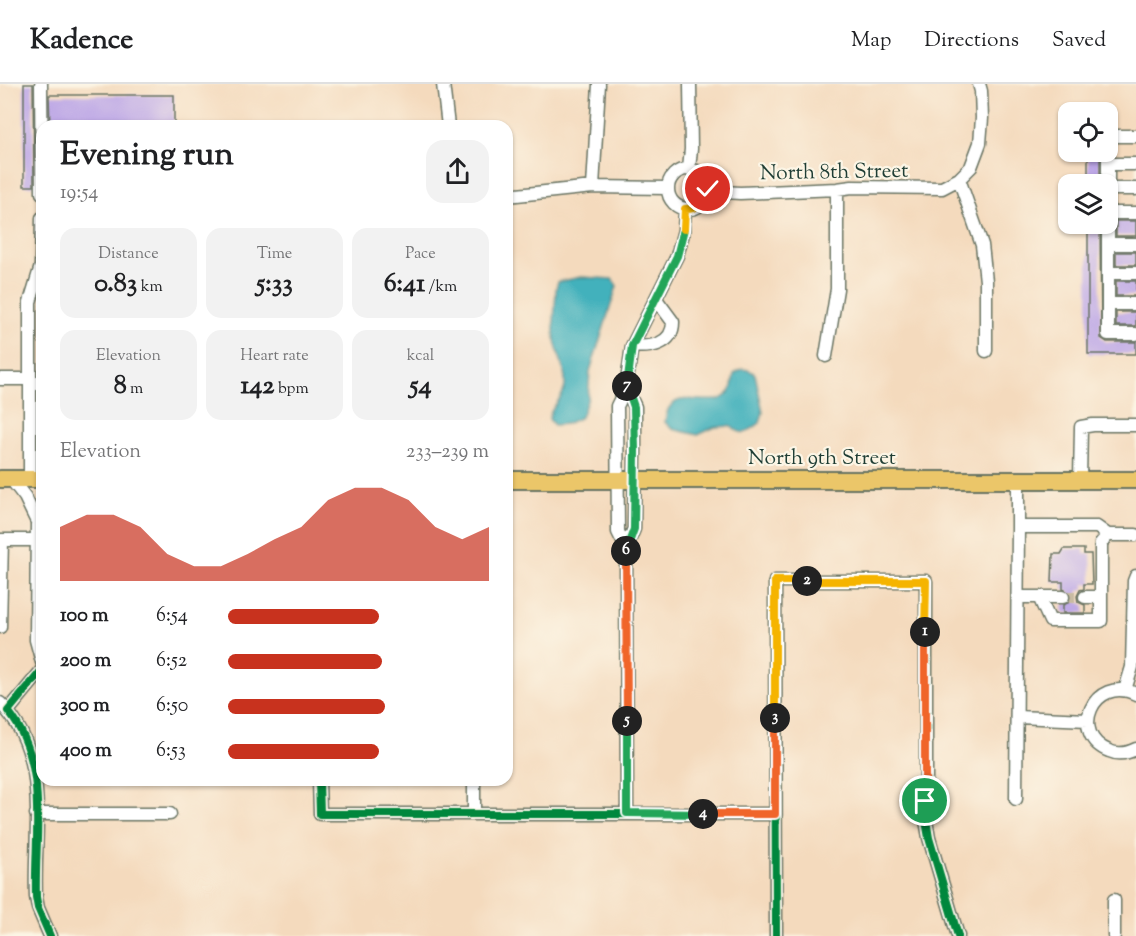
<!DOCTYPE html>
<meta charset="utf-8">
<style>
body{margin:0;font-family:"Sorts Mill Goudy",serif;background:#f2f2f2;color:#202124;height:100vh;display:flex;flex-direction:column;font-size:22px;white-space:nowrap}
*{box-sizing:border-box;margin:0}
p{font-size:20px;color:#757577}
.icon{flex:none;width:33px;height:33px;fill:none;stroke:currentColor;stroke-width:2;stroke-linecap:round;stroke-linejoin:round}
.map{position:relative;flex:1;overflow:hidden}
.drawer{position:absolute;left:36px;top:36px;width:477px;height:666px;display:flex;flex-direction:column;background:#fff;border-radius:18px;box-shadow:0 2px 4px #0004}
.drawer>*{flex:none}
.controls{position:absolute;left:1058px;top:18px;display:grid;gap:12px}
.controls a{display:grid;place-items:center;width:60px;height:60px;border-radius:12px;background:#fff;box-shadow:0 2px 4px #0004;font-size:30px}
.pin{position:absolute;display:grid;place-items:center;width:51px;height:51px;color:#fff;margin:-26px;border:3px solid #fff;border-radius:50%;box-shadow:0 2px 6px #0007}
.km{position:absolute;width:30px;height:30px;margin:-15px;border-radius:50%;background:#222;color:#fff;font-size:16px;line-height:30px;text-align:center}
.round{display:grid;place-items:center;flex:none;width:63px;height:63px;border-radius:18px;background:#f2f2f2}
.head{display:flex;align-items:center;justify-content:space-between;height:102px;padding:0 24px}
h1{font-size:33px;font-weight:800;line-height:45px}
.metrics{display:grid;grid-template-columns:repeat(3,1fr);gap:9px;height:102px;padding:6px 24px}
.metrics div{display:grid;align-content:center;border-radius:15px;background:#f2f2f2;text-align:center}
.metrics b{font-size:26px;font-weight:800}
.metrics small{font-size:16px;font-weight:400}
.metrics p{font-size:16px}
.chart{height:168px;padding:12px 24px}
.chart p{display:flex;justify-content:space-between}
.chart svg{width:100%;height:108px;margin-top:6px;fill:#c8321e;opacity:.7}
ul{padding:0 24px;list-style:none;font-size:20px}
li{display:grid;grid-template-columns:96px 72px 1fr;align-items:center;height:45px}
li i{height:15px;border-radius:8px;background:#c8321e}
header{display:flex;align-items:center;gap:36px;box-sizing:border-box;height:84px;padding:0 30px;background:#fff;border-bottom:2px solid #e0e0e0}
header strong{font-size:28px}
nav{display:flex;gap:33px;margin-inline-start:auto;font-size:21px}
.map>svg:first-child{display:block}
</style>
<header>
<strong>Kadence</strong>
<nav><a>Map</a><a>Directions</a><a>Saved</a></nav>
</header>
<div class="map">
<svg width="1136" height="852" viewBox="0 0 1136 852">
<rect width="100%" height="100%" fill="#fcf5e5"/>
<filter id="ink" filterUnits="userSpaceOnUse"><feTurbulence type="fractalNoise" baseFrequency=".0167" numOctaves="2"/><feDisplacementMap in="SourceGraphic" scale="12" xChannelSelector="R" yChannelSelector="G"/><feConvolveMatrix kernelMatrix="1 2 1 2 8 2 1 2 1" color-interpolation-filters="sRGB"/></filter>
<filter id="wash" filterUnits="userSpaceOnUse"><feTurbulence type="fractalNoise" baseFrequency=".008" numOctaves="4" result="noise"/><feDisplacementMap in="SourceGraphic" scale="24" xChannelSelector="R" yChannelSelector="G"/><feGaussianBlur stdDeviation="1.35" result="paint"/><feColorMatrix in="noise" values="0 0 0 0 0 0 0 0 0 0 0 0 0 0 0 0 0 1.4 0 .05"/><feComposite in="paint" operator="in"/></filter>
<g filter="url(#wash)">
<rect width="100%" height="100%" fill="#f4dabd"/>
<!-- water -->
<path fill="#42b1bc" stroke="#307778" stroke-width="1.5" d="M581,193L612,195L617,202L590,287L588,314L581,333L566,340L554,341L549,335C550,322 564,315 565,302C566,281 558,274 555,256C552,240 556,220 556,204L558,198Z
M742,285L749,286L755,290L763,328L760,339C746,349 744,353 730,342L715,343L698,351L672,345L665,338C666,333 667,327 669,324C683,303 719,330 731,305C733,301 733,295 734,290Z"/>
<g id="blocks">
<!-- building -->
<path fill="#b9a3e6" d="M24,0H33L34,102H24Z
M49,11H174V42H50Z
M1088,68H1100V100H1088Z
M1116,137H1136V152H1116Z
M1088,140H1100L1101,254L1107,258H1136V270H1088Z
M1116,168H1136V181H1116Z
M1116,197H1136V212H1116Z
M1116,228H1136V242H1116Z
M1064,465H1084V470H1091L1092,500H1084V505L1080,506L1077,512L1078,518L1085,521V529H1063V521L1070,518V509L1063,505V498H1052L1053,470H1061Z"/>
</g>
</g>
<g filter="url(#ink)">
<use href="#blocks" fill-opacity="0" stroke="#6a7464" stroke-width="1.5"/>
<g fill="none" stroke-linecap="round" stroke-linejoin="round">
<!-- minor-tunnel -->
<path stroke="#c9bba2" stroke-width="12" stroke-dasharray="12 6" stroke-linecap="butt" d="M1063,513H1085"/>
<defs>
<path id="minor" d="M41,0L42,109
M443,0L448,42
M1136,52H1108V250H1136
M1108,80H1136
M689,85L691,65L690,0
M668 105a20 20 0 1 1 40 0a20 20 0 1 1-40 0Z
M959,95L982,161L986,197V267
M593,103L599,0
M1108,105H1136
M707,107L740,109L837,105L852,103L942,104L959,95L971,83L980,59L982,34L981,7L979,0
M507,112L593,103L668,104
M1108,129H1136
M1108,160H1136
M1108,189H1136
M1108,220H1136
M632,262C650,264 673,261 673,238L656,215
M826,272L837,205V105
M0,295H30L42,301
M626,304L635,323V367L634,445L626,464L627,729
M11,395L25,413L37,438L36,556L42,578
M30,395V218L41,182L42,134
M1018,396V443H1097L1108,451H1136
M1080,396L1081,343L1093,341H1136
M0,456H37
M626,464L618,448L617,322L626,304L632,262L677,172L684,146L685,125
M1018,513H1039L1050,537H1101V459L1108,451
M1039,513H1063
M1085,513H1101
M0,543L2,456
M1125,606L1132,583L1134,497L1136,492
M1136,610C1093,590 1068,651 1109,667C1118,671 1128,669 1136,665
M0,619C52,670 33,748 36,813L38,824L50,852
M8,627L42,586
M1017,633L1088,636
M319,696L320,730H775
M1016,715L1018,443
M36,730H170
M474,730V696
M776,852L775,497H926V736L929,754L958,852
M1114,852V816"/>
<path id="major" d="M0,395H42
M507,396H1136"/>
</defs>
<!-- minor casing -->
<use href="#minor" stroke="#6a7464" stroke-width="15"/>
<!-- major casing -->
<use href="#major" stroke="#6a7464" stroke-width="20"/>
<!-- minor -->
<use href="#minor" stroke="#fff" stroke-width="12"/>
<!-- major -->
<use href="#major" stroke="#ebc669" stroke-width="16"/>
<defs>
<path id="cycleway" d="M42,586L8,627C50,679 34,752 36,813L38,824L50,852
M319,696L320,730H775
M776,852L775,497H926V736L929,754L958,852"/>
</defs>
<!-- cycleway casing -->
<use href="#cycleway" stroke="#fcf5e5" stroke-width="11"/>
<!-- cycleway -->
<use href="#cycleway" stroke="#00873e" stroke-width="8"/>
</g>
</g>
<g fill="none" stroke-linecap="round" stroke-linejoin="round" filter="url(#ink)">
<defs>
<path id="split-1" d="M925,717V548"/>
<path id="split-2" d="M807,497H926L925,548"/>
<path id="split-3" d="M775,634V497H807"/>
<path id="split-4" d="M703,730H775V634"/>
<path id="split-5" d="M627,637V729L703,730"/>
<path id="split-6" d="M626,467L627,637"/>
<path id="split-7" d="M626,467L634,445L635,367L634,323L627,302"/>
<path id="split-8" d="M627,302L632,262L677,172L684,145"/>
<path id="split-9" d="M684,145L685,125C698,125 706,118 708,105"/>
</defs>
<!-- split-1 casing -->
<use href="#split-1" stroke="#fff" stroke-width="12"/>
<!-- split-2 casing -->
<use href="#split-2" stroke="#fff" stroke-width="12"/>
<!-- split-3 casing -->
<use href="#split-3" stroke="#fff" stroke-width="12"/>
<!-- split-4 casing -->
<use href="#split-4" stroke="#fff" stroke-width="12"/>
<!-- split-5 casing -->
<use href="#split-5" stroke="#fff" stroke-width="12"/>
<!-- split-6 casing -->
<use href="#split-6" stroke="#fff" stroke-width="12"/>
<!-- split-7 casing -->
<use href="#split-7" stroke="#fff" stroke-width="12"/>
<!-- split-8 casing -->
<use href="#split-8" stroke="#fff" stroke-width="12"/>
<!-- split-9 casing -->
<use href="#split-9" stroke="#fff" stroke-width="12"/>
<!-- split-1 -->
<use href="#split-1" stroke="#f0652b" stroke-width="8"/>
<!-- split-2 -->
<use href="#split-2" stroke="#f5b400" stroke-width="8"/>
<!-- split-3 -->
<use href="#split-3" stroke="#f5b400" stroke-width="8"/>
<!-- split-4 -->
<use href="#split-4" stroke="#f0652b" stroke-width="8"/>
<!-- split-5 -->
<use href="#split-5" stroke="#22a559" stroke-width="8"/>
<!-- split-6 -->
<use href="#split-6" stroke="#f0652b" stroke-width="8"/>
<!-- split-7 -->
<use href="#split-7" stroke="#22a559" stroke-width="8"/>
<!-- split-8 -->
<use href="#split-8" stroke="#22a559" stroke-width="8"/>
<!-- split-9 -->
<use href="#split-9" stroke="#f5b400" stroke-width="8"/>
</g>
<g text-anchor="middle" stroke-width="4.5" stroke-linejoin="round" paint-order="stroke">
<!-- street labels -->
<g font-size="21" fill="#1f3d34" stroke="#fcf5e5">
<text transform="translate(834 87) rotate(-1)" y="7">North 8th Street</text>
<text x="822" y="380">North 9th Street</text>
</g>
</g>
</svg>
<div class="controls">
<a><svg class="icon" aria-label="locate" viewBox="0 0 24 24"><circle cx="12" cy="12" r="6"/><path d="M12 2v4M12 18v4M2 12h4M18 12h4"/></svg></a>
<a><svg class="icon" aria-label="layers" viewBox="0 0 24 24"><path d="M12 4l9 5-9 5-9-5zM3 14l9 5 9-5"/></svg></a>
</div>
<div class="pin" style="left:925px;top:717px;background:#1e9e55"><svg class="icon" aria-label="arrive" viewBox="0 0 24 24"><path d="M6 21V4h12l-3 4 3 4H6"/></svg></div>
<div class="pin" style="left:708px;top:105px;background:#d93025"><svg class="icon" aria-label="check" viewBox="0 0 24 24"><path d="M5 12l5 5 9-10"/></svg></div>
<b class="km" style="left:925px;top:548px">1</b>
<b class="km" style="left:807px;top:497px">2</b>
<b class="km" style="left:775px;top:634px">3</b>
<b class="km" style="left:703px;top:730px">4</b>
<b class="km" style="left:627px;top:637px">5</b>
<b class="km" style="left:626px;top:467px">6</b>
<b class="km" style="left:627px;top:302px">7</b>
<section class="drawer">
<div class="head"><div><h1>Evening run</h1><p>19:54</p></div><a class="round"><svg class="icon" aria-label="share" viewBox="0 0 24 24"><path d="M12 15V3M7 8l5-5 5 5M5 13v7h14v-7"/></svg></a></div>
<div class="metrics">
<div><p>Distance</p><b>0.83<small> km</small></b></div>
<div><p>Time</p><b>5:33</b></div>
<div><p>Pace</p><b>6:41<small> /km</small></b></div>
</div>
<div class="metrics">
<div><p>Elevation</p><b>8<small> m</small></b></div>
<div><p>Heart rate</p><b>142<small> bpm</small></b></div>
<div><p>kcal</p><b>54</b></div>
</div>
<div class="chart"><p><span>Elevation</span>233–239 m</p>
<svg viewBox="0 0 160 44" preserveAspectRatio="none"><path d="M0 44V22L10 17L20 17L30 22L40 33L50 38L60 38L70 33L80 27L90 22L100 11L110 6L120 6L130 11L140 22L150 27L160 22V44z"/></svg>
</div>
<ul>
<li><b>100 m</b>6:54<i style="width:58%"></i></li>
<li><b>200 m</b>6:52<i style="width:59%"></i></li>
<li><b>300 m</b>6:50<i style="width:60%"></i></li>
<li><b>400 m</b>6:53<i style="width:58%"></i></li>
</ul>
</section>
</div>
